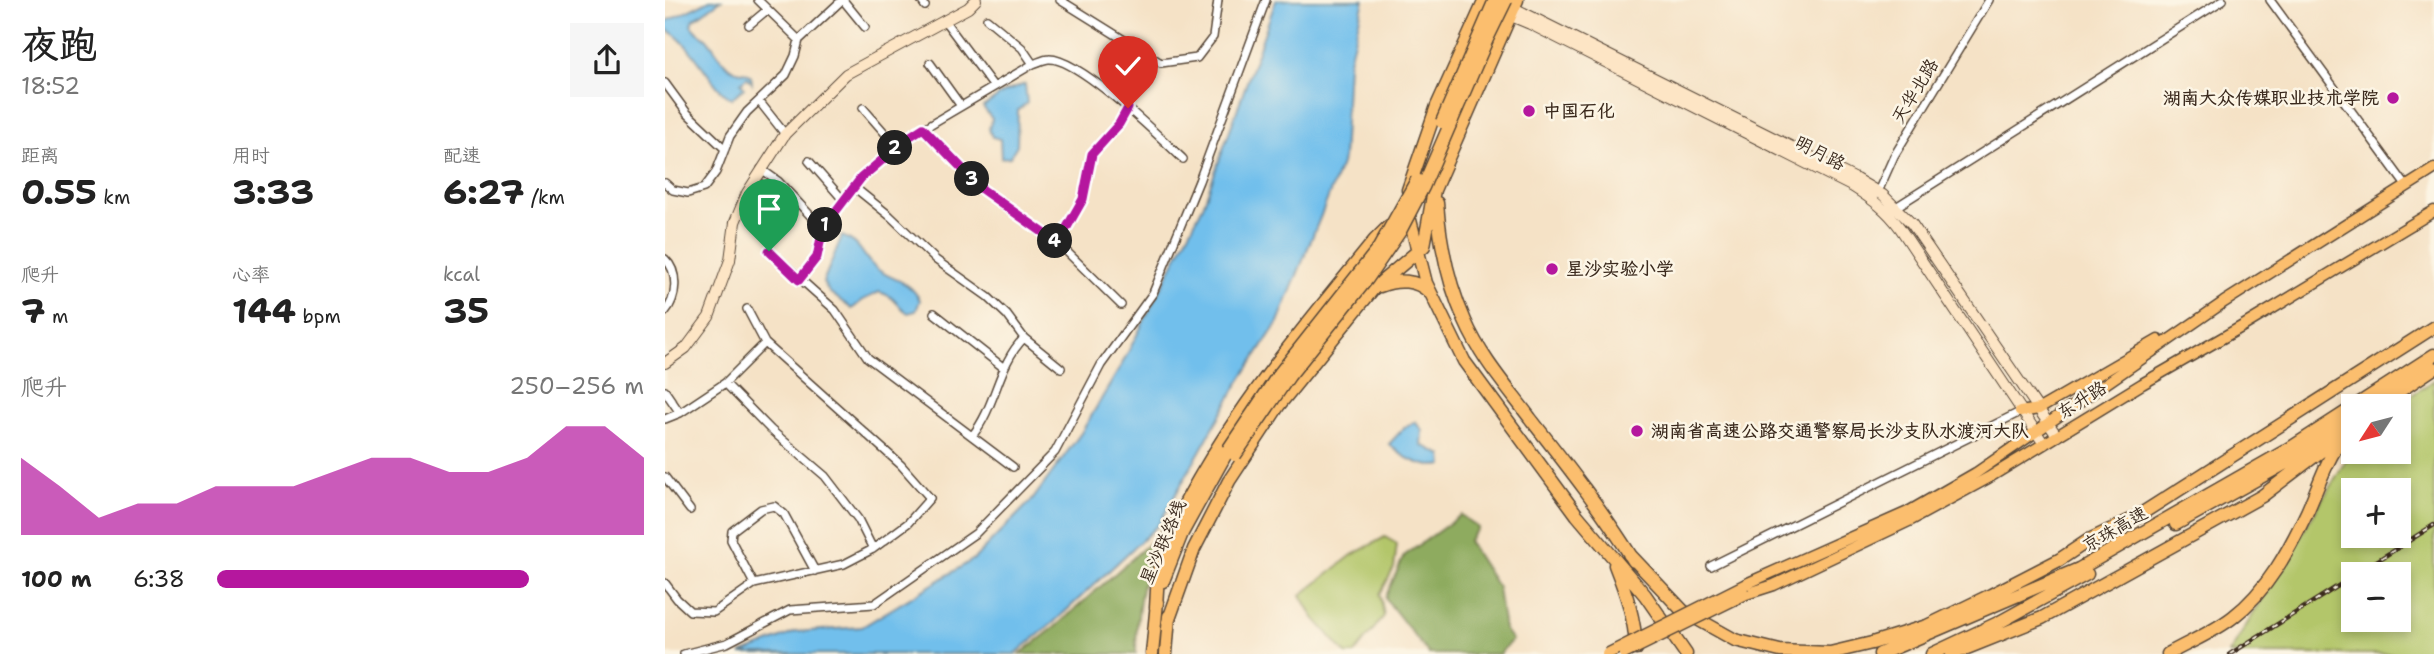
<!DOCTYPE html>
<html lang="zh">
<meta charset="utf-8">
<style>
body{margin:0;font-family:"Shantell Sans","LXGW WenKai TC",sans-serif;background:#f6f6f6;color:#222;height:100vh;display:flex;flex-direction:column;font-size:26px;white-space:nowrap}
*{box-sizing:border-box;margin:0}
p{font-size:23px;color:#767676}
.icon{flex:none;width:38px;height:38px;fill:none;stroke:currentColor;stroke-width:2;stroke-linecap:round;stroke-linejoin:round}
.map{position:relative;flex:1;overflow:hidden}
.details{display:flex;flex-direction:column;background:#fff;width:665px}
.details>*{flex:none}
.needle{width:46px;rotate:234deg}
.fabs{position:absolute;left:1676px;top:394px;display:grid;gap:14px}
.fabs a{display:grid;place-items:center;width:70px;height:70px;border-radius:0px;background:#fff;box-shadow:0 4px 10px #0003;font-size:35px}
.pin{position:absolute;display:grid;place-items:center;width:60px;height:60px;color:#fff;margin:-72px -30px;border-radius:50% 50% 50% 0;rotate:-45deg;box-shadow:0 0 7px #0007}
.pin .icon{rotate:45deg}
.km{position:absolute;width:35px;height:35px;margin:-18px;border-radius:50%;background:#222;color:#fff;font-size:19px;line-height:35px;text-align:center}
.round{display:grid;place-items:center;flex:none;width:74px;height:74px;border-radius:0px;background:#f6f6f6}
.headline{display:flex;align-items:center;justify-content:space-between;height:119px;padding:0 21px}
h1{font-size:38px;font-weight:700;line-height:52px}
.figures{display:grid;grid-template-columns:repeat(3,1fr);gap:10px;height:119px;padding:7px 21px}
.figures div{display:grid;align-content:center}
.figures b{font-size:35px;font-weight:700}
.figures small{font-size:19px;font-weight:400}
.figures p{font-size:19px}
.chart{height:196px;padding:14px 21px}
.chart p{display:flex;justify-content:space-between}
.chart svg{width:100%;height:126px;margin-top:7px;fill:#b5179e;opacity:.7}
ul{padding:0 21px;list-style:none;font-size:23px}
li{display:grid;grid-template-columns:112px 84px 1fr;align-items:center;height:52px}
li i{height:18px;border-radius:9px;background:#b5179e}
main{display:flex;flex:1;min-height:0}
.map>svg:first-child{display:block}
</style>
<main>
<section class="details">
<div class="headline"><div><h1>夜跑</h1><p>18:52</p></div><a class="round"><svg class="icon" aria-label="share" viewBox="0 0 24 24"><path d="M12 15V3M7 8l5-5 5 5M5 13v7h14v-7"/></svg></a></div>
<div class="figures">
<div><p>距离</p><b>0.55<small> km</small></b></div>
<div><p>用时</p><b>3:33</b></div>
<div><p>配速</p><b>6:27<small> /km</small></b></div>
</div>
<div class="figures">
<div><p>爬升</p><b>7<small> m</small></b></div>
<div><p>心率</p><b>144<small> bpm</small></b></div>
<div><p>kcal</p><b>35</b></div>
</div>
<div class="chart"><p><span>爬升</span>250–256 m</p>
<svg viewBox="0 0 160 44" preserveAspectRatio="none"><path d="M0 44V17L10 27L20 38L30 33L40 33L50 27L60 27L70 27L80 22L90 17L100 17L110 22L120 22L130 17L140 6L150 6L160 17V44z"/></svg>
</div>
<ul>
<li><b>100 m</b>6:38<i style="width:73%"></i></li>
</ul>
</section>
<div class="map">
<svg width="1769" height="654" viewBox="0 0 1769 654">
<rect width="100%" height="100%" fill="#fcf5e5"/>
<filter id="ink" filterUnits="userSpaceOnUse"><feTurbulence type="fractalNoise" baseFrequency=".0143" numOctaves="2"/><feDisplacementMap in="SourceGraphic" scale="14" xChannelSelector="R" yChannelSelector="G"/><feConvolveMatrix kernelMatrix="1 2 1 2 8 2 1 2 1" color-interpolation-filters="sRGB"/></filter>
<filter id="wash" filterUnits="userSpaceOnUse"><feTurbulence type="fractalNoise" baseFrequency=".00686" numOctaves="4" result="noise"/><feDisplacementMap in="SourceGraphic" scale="28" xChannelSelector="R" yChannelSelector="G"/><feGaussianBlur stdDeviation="1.57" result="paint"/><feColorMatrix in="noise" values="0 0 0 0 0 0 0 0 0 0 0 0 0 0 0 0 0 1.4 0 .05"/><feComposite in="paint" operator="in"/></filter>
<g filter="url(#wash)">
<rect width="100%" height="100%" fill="#f5e2c6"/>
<!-- green -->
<path fill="#b3c66a" stroke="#777844" stroke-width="2" fill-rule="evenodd" d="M1769,380V654H1564L1689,447V452H1734V406H1731ZM1689,490H1734V536H1689ZM1689,574H1734V620H1689Z
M720,537L732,544L729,568L715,594L719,616L689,654H681L649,618L636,595L687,555Z"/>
<!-- forest -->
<path fill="#8eab5e" stroke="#646a3e" stroke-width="2" d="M796,515L813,528L803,541L833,588L839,629L847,640L834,654H764L720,598L739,556Z
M490,538C478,574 471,616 471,654H355L390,627Z"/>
<!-- water -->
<path fill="#71bfec" stroke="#567485" stroke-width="2" d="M45,0H56L28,20L26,25C29,32 37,34 42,39C50,48 57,64 67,69C77,75 87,68 87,83L82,77L76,83L79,88L67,98C50,95 29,42 0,29V22Z
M611,0H699L683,65L678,159L659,208L613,322L571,387L494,524L388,623L350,654H76L131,632L197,627L309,559L368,499L416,433L456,366L538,206Z
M360,84L362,103L353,110L352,145L345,157L336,158L335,139L327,137L324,129L327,119L318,107L338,93Z
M177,236C201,246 195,257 212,269C230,282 243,279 255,300L251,311L243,313C229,304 232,297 214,292L198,300L187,309L164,292L158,282Z
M750,422L757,430L756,445L777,455L778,465C758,469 738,458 724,444L739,428Z"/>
</g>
<g filter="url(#ink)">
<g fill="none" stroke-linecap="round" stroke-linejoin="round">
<defs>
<path id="street" d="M93,0L134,40L177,0
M178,0L200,27
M256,0L260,6
M395,0L496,63L532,58L548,37L553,0
M1605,0L1742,187
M322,19L357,48L368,64
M279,20L329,87
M84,25L102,10
M265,63L296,106
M0,83L22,113L60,149
M94,101L120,134
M198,108L232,147
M258,128L318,190L395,245L456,305
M144,161L179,201
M96,169L113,181L157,228
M0,183L8,190L23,193L39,188L51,172L65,136L82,112L121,75L130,56L134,40
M189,187L225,216L271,260L323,297L342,315L359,338L396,368
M1212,194L1229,156L1324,0
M1226,207H1231L1558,0
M393,243L418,199L427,154L454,124L463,108
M104,251L170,310L203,358L348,467
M0,259C14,272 12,298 0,312
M134,280L152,257L157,228L196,178L244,137L368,64C372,63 379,59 384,59C414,58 495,137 518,159
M269,313L339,368
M60,383L106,430L160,476L193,519L208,549
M0,391L15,413L0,419
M15,413L60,383L100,343
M307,436C332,405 332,365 359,338
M0,477L25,510
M1046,566L1355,412
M0,583L12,599L25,611L49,612L89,584L179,564L208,549L243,523L265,498L236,465L100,343L82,309
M89,584L66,540L67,531L96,509L109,506L119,514L150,571
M19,654L62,643L125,610L209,604L311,533L390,452L436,365L488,293L534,181L601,0"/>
<path id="secondary" d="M845,6L1191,179L1218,195L1247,224L1392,436
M841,14L865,24L1188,187C1207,199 1222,210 1235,228L1379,444
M0,363L21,348L44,317L65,260L70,222L82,193L120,134L181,74L303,8L311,0"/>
<path id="primary" d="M1559,302L1769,169
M1355,412L1374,409L1493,340
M1081,584L1243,512L1311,473L1562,300
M1081,594L1109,585L1244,521L1323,478L1477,384L1578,326L1769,211"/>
<path id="highway" d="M743,190L772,106L820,0
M772,203C775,244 783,283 800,321C816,358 842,387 865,418C901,464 938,511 969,561
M742,208L761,283L799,361L912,515L980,595L1021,654
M715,286C732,279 752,279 765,293
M1690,406L1769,355
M1712,406L1769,368
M1511,524L1630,458L1689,420
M964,554L1018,611L1070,640L1115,651L1165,653L1207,643L1262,626L1326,595L1394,560L1424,540L1468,519L1769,327
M950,565C961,593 970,618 971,649
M498,581L517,533L563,450
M491,608C492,593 492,575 496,561C506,527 524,495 542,465C590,384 651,313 710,240L724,226
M503,622L529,549L545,518L564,481L614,405L708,289L759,246L769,190L852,0
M487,654L492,602
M501,654L504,616
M1215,654L1414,569L1624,449L1689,407
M1267,654L1333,623L1422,574
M1287,654L1377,618L1597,496L1668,442
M1503,654C1524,642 1549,632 1568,617C1603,590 1624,550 1642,512C1655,484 1664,447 1689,427"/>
</defs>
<!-- street casing -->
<use href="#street" stroke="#574637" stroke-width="10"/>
<!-- secondary casing -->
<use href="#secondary" stroke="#574637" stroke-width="12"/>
<!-- primary casing -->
<use href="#primary" stroke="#574637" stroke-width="13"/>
<!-- highway casing -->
<use href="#highway" stroke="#574637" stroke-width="15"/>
<!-- street -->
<use href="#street" stroke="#fff" stroke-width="7"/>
<!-- secondary -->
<use href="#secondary" stroke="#fde5c5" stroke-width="10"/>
<!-- primary -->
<use href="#primary" stroke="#fbbe6e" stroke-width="10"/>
<!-- highway -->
<use href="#highway" stroke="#fbbe6e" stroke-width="12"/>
<defs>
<path id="rail" d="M1691,574L1769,525
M1565,654L1689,576"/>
</defs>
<!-- rail casing -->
<use href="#rail" stroke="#3b2a1e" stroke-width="4.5"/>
<!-- rail -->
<use href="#rail" stroke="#fcf5e5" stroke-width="2" stroke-dasharray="5" stroke-linecap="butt"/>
<defs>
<path id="primary-bridge" d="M942,654L1081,584
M959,654L1081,594"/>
<path id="highway-bridge" d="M777,122L830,0
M563,450L612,377L714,248L752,180
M570,455L624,376L702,279L735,231L758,187L822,39L841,0"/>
</defs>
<!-- primary-bridge casing -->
<use href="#primary-bridge" stroke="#574637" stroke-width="13" stroke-linecap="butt"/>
<!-- highway-bridge casing -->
<use href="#highway-bridge" stroke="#574637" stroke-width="15" stroke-linecap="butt"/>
<!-- primary-bridge -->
<use href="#primary-bridge" stroke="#fbbe6e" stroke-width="10"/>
<!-- highway-bridge -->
<use href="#highway-bridge" stroke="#fbbe6e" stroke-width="12"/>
</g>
</g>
<g fill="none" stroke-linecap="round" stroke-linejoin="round" filter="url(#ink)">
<defs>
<path id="route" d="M104,251L134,280L152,257L158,228L196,178L244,137L258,128L318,190L393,243L418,199L427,154L454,124L463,108"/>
</defs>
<!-- route casing -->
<use href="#route" stroke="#fff" stroke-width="14"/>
<!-- route -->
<use href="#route" stroke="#b5179e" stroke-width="9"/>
</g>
<!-- markers -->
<g fill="#b5179e" stroke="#fcf5e5" stroke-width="2.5">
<circle cx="1728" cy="98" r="7"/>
<circle cx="864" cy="111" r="7"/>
<circle cx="887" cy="269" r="7"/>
<circle cx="972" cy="431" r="7"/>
</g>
<g text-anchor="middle" stroke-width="5" stroke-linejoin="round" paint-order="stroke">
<!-- street labels -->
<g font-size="18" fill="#3b2a1e" stroke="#fcf5e5">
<text transform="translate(1250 91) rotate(-59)" y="6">天华北路</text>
<text transform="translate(1155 153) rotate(27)" y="6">明月路</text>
<text transform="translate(1417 400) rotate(-32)" y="6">东升路</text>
<text transform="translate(1450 529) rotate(-30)" y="6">京珠高速</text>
<text transform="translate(498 542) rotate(-67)" y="6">星沙联络线</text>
</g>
<!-- poi labels -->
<g font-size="18" font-weight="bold" fill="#3b2a1e" stroke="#fcf5e5" text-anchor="start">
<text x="1714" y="104" text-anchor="end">湖南大众传媒职业技术学院</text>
<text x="878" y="117">中国石化</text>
<text x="901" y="275">星沙实验小学</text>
<text x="986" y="437">湖南省高速公路交通警察局长沙支队水渡河大队</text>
</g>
</g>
</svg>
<div class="fabs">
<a><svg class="needle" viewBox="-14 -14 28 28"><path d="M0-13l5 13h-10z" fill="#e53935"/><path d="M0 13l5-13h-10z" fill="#767676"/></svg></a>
<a>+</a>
<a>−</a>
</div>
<div class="pin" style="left:104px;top:251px;background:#1e9e55"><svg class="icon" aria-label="arrive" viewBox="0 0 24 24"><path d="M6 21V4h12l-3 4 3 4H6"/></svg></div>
<div class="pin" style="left:463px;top:108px;background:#d93025"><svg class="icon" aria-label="check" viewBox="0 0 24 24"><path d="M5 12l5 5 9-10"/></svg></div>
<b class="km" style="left:160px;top:225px">1</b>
<b class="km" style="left:230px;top:148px">2</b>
<b class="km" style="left:307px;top:179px">3</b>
<b class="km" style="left:390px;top:241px">4</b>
</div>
</main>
